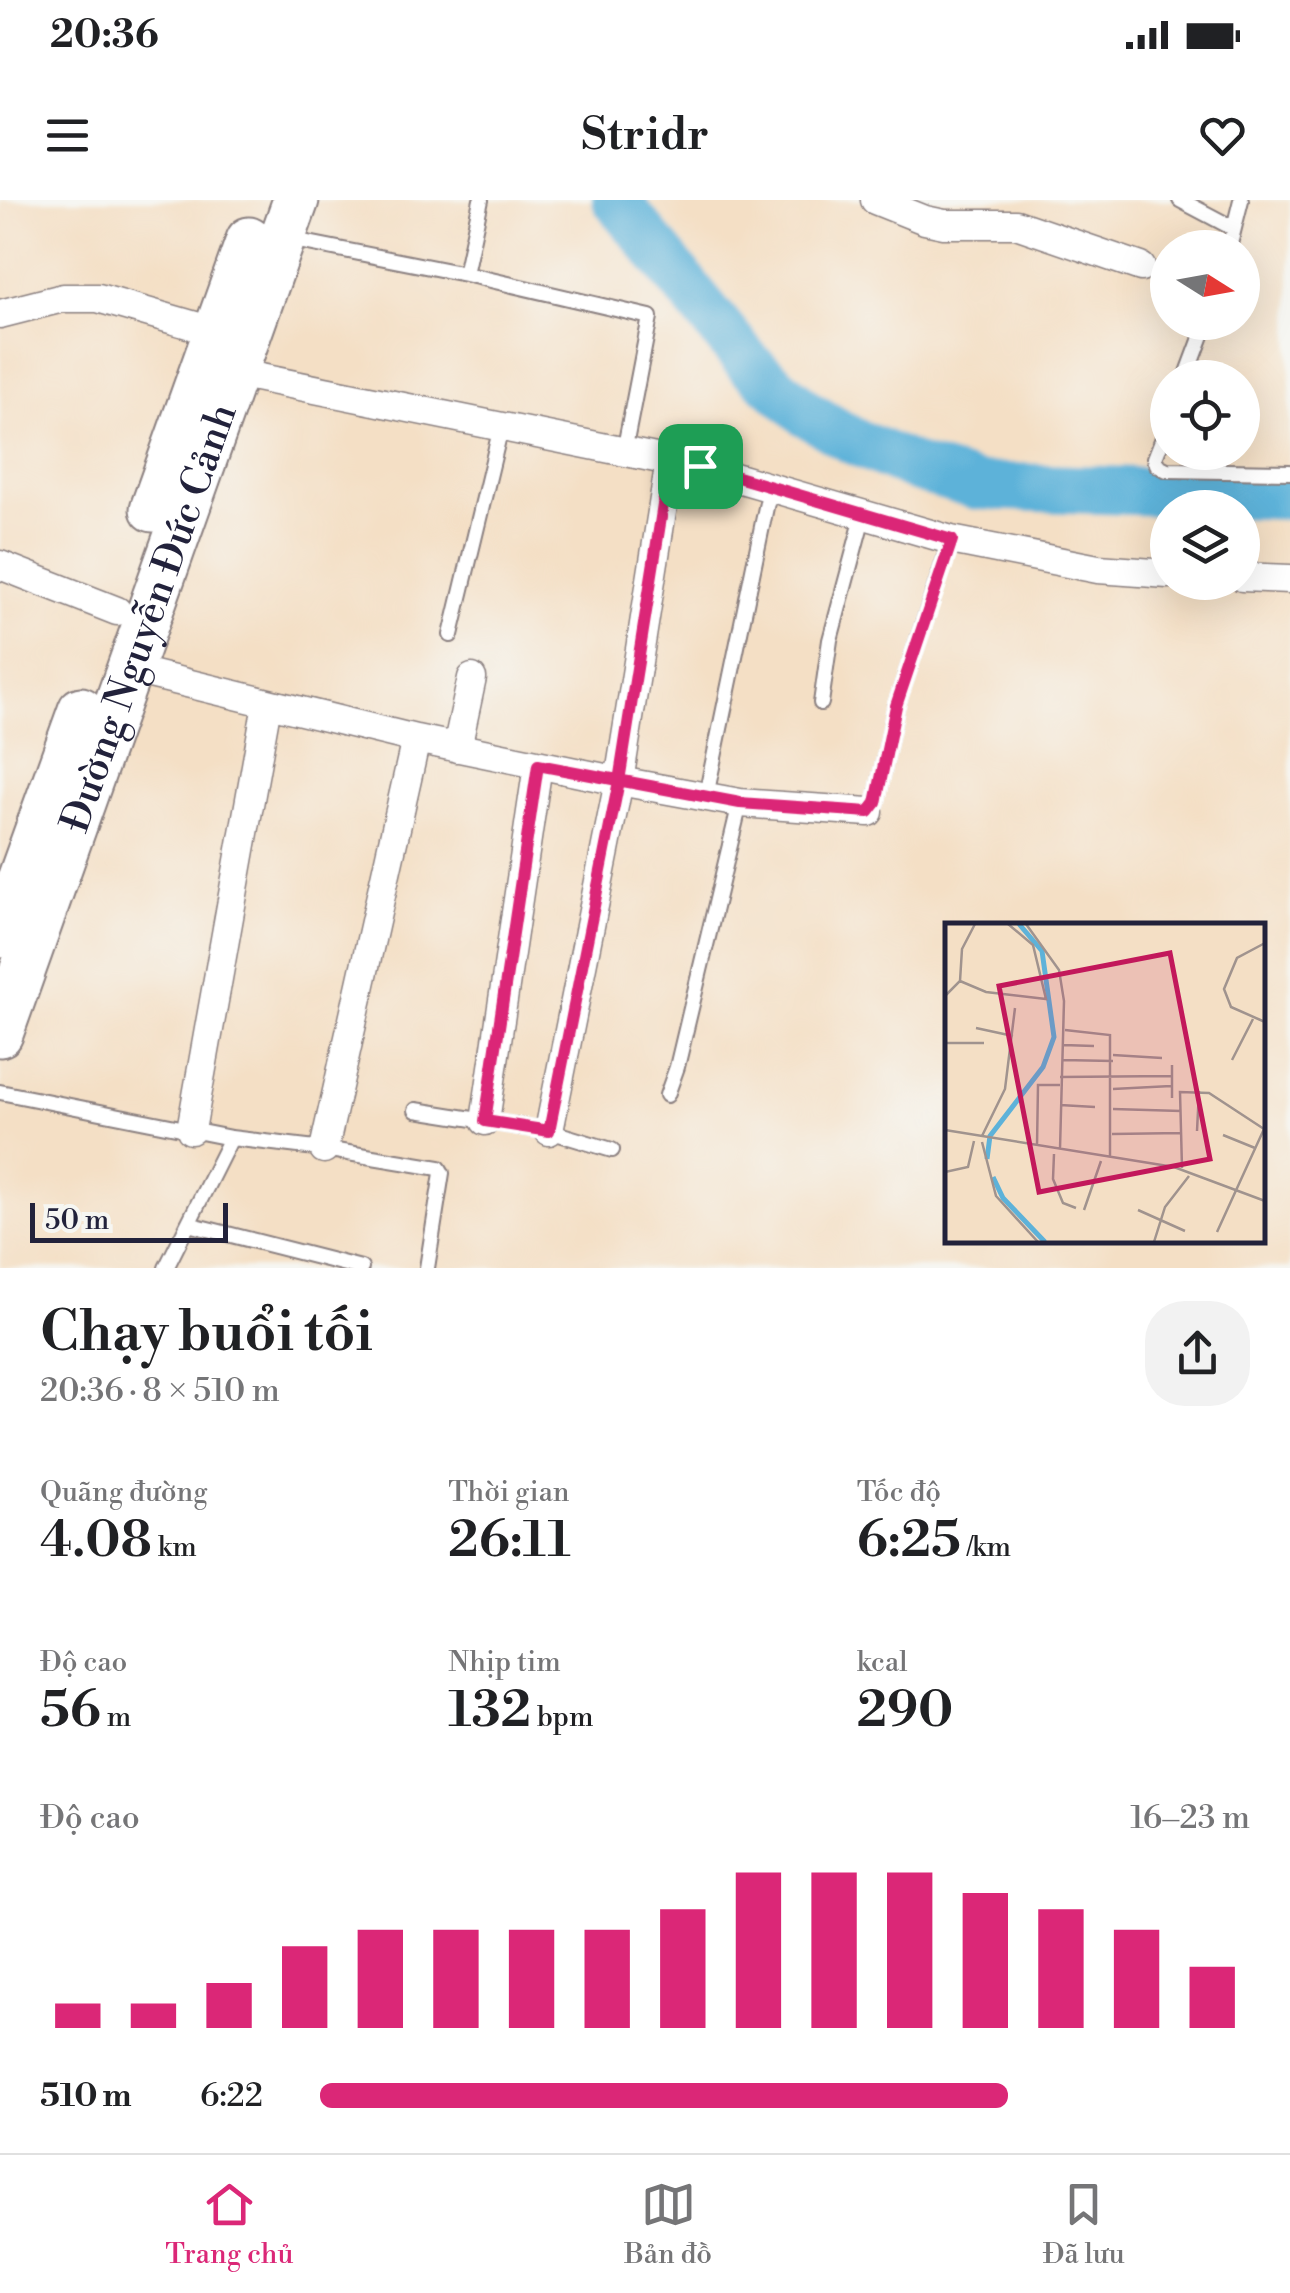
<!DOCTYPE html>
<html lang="vi">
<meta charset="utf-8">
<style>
body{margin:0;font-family:"Libre Bodoni",serif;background:#f2f2f2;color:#202124;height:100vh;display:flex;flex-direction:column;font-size:38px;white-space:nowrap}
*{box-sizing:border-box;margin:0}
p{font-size:32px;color:#757577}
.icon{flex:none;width:55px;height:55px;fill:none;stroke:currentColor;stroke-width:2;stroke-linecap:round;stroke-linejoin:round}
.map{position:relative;height:1068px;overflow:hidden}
.panel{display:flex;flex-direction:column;background:#fff;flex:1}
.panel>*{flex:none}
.needle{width:65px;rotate:101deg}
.tools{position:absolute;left:1150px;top:30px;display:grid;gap:20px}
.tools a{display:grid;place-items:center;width:110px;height:110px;border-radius:50%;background:#fff;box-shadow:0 10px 40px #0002;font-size:50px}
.scale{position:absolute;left:30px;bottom:25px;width:198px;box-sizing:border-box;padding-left:10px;border:5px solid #22223b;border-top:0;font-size:28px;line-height:35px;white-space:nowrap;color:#22223b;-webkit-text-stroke:8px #f6f6f2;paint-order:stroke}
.pin{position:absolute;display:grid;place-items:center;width:85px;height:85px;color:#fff;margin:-42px;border-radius:20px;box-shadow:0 5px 15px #0006}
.round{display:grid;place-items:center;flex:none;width:105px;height:105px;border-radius:40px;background:#f2f2f2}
.headline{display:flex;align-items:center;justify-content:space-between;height:170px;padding:0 40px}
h1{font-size:55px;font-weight:600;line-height:75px}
.figures{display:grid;grid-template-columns:repeat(3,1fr);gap:15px;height:170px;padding:10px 40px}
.figures div{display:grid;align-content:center}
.figures b{font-size:50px;font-weight:600}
.figures small{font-size:28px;font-weight:400}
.figures p{font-size:28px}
.chart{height:280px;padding:20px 40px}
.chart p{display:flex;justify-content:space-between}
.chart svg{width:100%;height:180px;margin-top:10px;stroke:#db2777;stroke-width:6}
ul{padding:0 40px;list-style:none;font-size:32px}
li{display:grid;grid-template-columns:160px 120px 1fr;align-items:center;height:75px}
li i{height:25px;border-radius:12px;background:#db2777}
.status{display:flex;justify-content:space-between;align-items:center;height:70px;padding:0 50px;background:#fff;direction:ltr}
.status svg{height:28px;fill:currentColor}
header{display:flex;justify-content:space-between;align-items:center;height:130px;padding:0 40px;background:#fff;font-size:45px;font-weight:600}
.tabs{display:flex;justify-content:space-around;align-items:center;height:140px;border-top:2px solid #e0e0e0;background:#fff;font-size:28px;color:#757577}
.tabs a{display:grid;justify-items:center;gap:5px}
.tabs .current{color:#db2777}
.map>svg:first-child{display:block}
</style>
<div class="status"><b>20:36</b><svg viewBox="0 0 49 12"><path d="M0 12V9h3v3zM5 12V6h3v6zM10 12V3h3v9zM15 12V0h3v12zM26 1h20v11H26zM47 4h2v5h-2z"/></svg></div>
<header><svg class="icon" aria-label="menu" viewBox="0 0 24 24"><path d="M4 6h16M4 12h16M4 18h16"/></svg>Stridr<svg class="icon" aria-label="heart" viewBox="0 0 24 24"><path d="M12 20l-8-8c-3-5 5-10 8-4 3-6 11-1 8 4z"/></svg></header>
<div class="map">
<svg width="1290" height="1068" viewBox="0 0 1290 1068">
<rect width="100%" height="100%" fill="#f6f6f2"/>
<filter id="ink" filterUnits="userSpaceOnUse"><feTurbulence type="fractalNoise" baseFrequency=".01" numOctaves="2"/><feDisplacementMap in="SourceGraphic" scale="20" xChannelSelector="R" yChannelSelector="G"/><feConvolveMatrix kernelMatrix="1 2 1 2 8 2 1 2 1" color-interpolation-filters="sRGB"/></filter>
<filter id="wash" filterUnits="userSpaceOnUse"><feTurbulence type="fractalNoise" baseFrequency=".0048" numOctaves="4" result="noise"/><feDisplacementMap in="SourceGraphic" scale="40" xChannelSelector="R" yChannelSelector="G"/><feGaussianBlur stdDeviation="2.25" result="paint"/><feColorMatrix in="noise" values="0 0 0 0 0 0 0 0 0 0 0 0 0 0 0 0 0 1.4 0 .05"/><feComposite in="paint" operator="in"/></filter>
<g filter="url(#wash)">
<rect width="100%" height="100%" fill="#f4dfc5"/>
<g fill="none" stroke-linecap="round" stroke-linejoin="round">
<!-- river -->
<path stroke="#5db2d9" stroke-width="48" d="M616,0L750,165L806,213L851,240L918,269L977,286L1290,296"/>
</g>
</g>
<g filter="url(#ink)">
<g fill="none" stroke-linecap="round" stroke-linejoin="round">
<defs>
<path id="service" d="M1180,0L1233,28
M288,39L465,74L650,117L624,252
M1229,48L1241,0
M465,74L481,0
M1186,178L1207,122
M1168,225L1155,258L1157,265L1167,270L1290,272
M451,435L501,227
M821,503L830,440L863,317
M706,596L770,288
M869,612L876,603L896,506L951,340
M0,892L231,938L324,949L439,968L442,973L427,1068
M667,895L677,867L740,603
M416,910L549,931L612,950
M188,1024L361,1068
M166,1068L231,938"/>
<path id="minor" d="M875,0L925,20L944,24H1016L1141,67
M0,114L63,98H98L216,132
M236,173L700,267L951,340L1098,369L1168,374
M0,365L117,411
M1242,377L1290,379
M129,469L416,539L619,581L740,603L869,612
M457,548L472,478
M485,921L538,565
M191,930L267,504
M549,931L619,581L670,261
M324,949L416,539"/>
<g id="trunk">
<path d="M153,309L249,40"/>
<path d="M0,735L81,510"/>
<path id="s1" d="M0,834L296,0"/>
</g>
</defs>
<!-- service casing -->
<use href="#service" stroke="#8b8080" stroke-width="18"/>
<!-- minor casing -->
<use href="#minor" stroke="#8b8080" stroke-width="31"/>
<!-- trunk casing -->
<use href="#trunk" stroke="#8b8080" stroke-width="49"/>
<!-- service -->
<use href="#service" stroke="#fff" stroke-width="14"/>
<!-- minor -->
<use href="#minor" stroke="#fff" stroke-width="28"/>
<!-- trunk -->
<use href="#trunk" stroke="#fff" stroke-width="45"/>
</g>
</g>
<g fill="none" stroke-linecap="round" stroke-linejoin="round" filter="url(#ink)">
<defs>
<path id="route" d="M700,266L670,261L619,581L549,931L485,921L538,565L740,603L869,612L876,603L896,506L952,340L700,266"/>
</defs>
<!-- route casing -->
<use href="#route" stroke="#fff" stroke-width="20"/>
<!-- route -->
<use href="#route" stroke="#db2777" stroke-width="12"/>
</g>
<g text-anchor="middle" stroke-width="9" stroke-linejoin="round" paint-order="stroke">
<!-- street labels -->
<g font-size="40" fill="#22223b" stroke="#f6f6f2">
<text dy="14" stroke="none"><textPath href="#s1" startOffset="442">Đường Nguyễn Đức Cảnh</textPath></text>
</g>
</g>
<!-- overview -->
<g transform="translate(945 723)">
<rect width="320" height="320" fill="#f4dfc5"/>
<path fill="none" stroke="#5db2d9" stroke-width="5" d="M42,236L45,213L98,144L109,114L97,28L74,1M48,254L58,275L100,319"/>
<path fill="none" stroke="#a0938e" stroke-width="2.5" d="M81,1L114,47L119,78L115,226M320,20L292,35L279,66L286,84L320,99M15,58L41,69L101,76L88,22L63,1M0,73L15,58L17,26L30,1M31,105L68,113M120,107L165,112V233M0,120H39M118,122L149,123M168,132L217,135M117,137L168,138M287,137L308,96M115,154L226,153M168,166L226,163M227,175V142M115,182L150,184M168,186L236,188M0,207L229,244L320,278M252,208L254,168M167,211L237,210M278,212L310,225M37,213L60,166L70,85M37,219L51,273L93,319M92,223L93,162H115M109,231L108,256L118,280L131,285M237,245L235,169L264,170L319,206M0,265V249L23,244L29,218M139,287L156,238M193,287L240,308M272,309L319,206M209,319L220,284L244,253"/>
<path fill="#c2185b" fill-opacity="0.15" stroke="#c2185b" stroke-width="5" d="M225,30L265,236L94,269L54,63Z"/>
<rect width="320" height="320" fill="none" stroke="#22223b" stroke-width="5"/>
</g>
</svg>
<div class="tools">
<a><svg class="needle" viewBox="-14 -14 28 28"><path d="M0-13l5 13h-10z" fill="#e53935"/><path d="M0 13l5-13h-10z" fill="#757577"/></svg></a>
<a><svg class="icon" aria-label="locate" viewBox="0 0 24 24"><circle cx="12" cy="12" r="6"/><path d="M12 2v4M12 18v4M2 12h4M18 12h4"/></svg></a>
<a><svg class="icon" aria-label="layers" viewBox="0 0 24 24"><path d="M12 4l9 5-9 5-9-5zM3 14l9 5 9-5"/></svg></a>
</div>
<div class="scale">50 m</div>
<div class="pin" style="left:700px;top:266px;background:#1e9e55"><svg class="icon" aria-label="arrive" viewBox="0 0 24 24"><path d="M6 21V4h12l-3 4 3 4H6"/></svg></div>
</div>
<section class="panel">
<div class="headline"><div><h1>Chạy buổi tối</h1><p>20:36 · 8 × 510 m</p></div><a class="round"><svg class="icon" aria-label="share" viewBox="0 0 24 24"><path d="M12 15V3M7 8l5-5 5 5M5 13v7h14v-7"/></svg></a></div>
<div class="figures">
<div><p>Quãng đường</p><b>4.08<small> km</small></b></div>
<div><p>Thời gian</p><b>26:11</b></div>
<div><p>Tốc độ</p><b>6:25<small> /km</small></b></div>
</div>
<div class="figures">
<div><p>Độ cao</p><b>56<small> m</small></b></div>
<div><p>Nhịp tim</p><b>132<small> bpm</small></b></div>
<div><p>kcal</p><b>290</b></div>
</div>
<div class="chart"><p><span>Độ cao</span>16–23 m</p>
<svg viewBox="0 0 160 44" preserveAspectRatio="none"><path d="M5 44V38M15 44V38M25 44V33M35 44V24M45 44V20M55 44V20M65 44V20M75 44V20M85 44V15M95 44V6M105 44V6M115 44V6M125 44V11M135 44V15M145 44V20M155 44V29"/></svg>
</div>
<ul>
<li><b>510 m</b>6:22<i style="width:74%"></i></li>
</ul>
</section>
<nav class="tabs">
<a class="current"><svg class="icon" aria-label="home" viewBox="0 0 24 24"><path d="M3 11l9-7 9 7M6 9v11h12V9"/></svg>Trang chủ</a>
<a><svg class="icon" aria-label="map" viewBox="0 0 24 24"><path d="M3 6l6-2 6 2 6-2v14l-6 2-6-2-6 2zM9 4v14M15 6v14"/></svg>Bản đồ</a>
<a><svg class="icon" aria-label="saved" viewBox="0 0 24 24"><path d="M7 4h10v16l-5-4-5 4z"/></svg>Đã lưu</a>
</nav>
